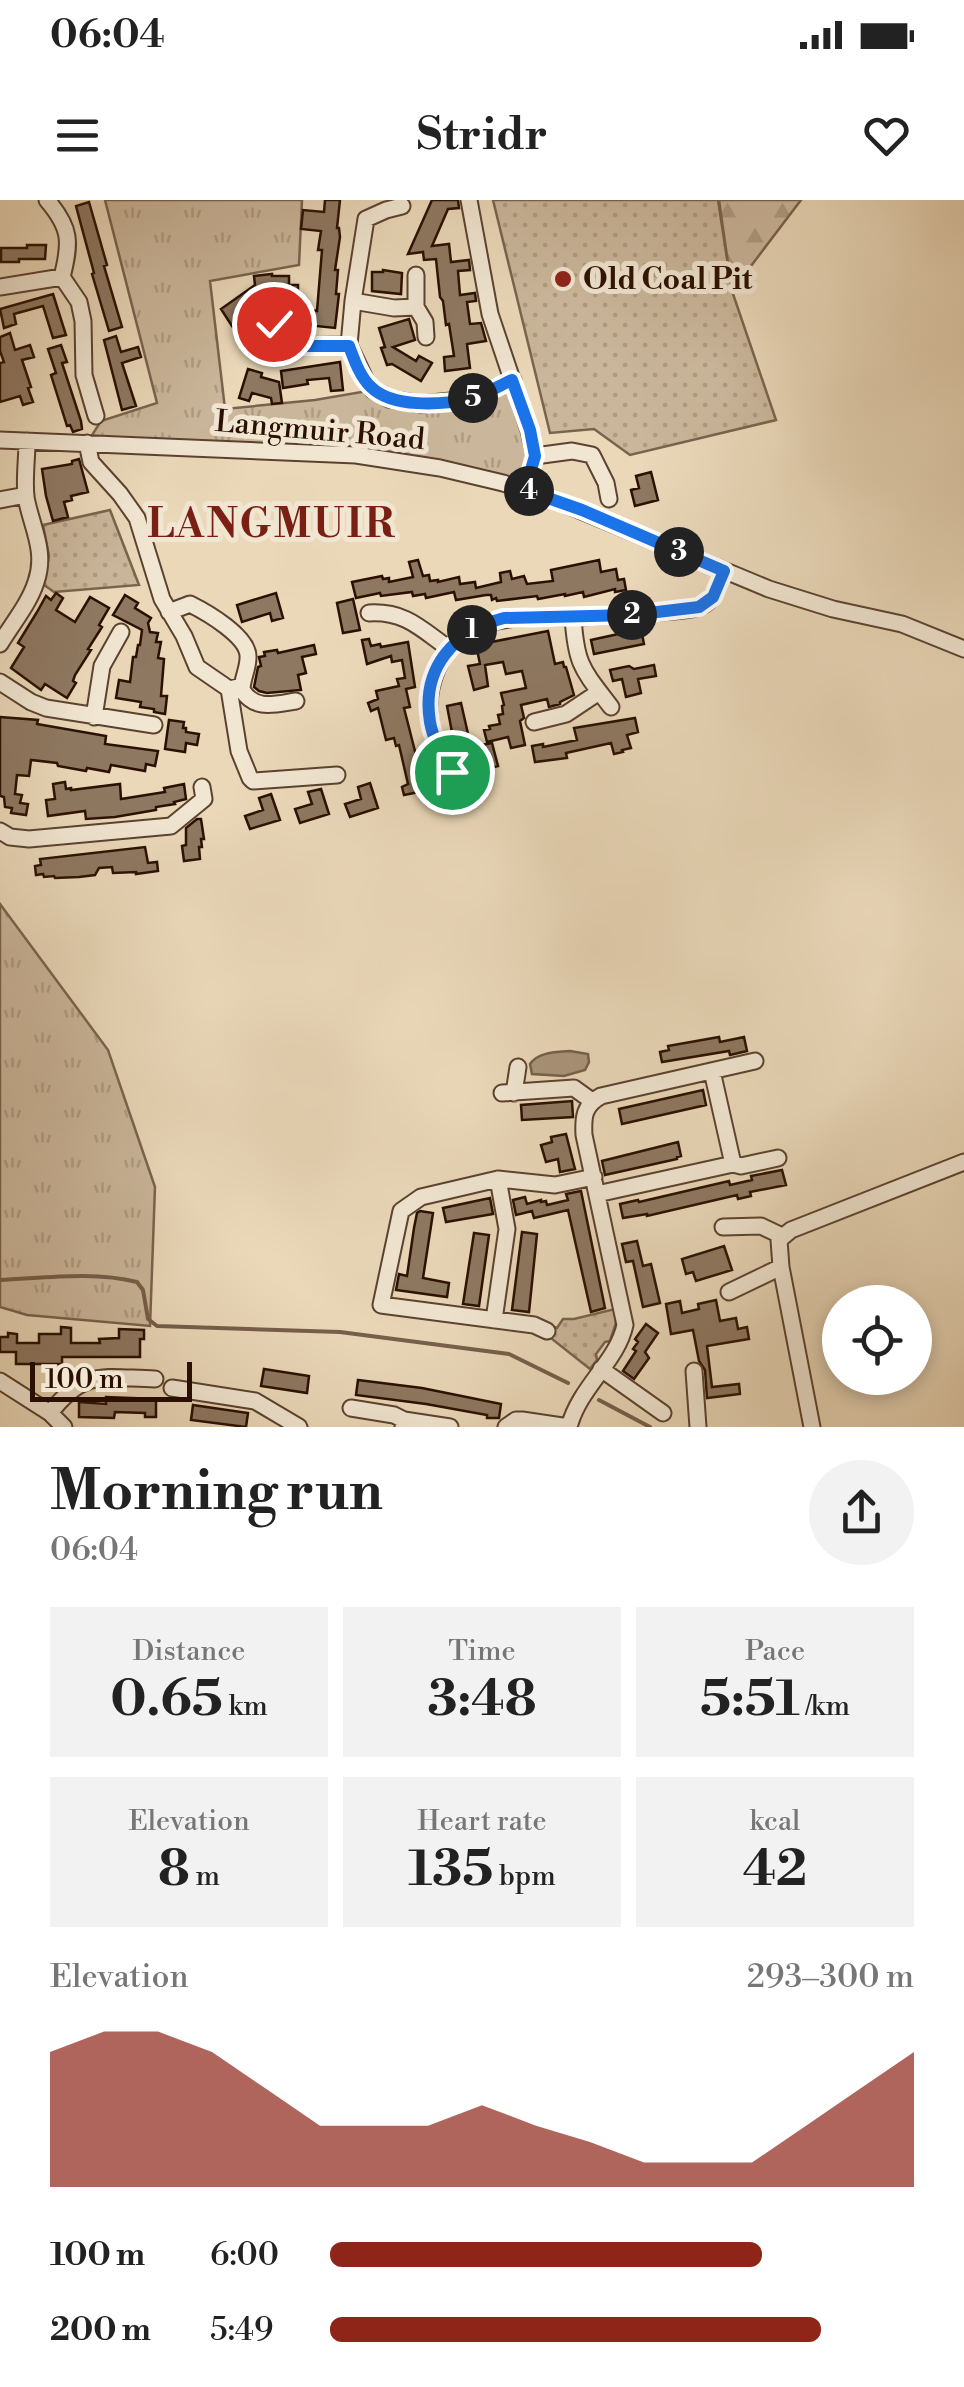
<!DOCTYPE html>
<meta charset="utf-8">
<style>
body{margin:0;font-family:"Libre Bodoni",serif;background:#f2f2f2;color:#222;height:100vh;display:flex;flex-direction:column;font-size:38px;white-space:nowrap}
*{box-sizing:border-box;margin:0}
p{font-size:32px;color:#767676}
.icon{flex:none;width:55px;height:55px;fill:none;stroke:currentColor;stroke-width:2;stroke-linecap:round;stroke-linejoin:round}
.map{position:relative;height:1227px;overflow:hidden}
.drawer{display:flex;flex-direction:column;background:#fff;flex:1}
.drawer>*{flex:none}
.buttons{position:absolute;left:822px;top:1085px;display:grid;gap:20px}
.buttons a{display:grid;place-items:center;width:110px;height:110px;border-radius:50%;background:#fff;box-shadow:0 5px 15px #0003;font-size:50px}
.scale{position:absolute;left:30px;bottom:25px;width:162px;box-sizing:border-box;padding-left:10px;border:5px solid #2b1001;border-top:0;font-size:28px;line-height:35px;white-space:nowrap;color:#2b1001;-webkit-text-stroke:8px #f1e6d2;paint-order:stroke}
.pin{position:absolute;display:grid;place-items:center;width:85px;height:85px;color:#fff;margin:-42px;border:5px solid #fff;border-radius:50%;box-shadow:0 2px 10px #0007}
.km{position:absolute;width:50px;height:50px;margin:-25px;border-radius:50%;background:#222;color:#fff;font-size:28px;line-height:50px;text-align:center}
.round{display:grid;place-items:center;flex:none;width:105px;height:105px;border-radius:52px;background:#f2f2f2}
.summary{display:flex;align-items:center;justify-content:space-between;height:170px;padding:0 50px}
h1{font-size:55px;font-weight:700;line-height:75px}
.figures{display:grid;grid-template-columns:repeat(3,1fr);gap:15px;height:170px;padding:10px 50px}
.figures div{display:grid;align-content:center;border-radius:0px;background:#f2f2f2;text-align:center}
.figures b{font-size:50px;font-weight:700}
.figures small{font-size:28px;font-weight:400}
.figures p{font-size:28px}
.chart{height:280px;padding:20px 50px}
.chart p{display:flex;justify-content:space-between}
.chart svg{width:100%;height:180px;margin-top:10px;fill:#8f2418;opacity:.7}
ul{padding:0 50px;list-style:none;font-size:32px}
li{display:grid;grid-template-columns:160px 120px 1fr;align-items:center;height:75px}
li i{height:25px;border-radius:12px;background:#8f2418}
.status{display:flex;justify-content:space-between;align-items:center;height:70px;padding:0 50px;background:#fff;direction:ltr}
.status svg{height:28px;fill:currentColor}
header{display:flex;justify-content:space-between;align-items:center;height:130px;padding:0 50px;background:#fff;font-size:45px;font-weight:700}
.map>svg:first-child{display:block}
</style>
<div class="status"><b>06:04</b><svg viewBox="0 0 49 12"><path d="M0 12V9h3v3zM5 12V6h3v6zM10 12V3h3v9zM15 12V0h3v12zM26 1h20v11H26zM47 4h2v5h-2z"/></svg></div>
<header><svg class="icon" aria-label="menu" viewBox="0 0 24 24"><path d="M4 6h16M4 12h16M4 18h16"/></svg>Stridr<svg class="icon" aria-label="heart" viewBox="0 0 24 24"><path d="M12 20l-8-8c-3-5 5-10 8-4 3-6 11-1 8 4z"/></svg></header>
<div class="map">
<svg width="964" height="1227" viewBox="0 0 964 1227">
<defs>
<pattern id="grass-dots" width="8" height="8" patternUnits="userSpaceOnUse" patternTransform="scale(2.5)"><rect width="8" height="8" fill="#cab69a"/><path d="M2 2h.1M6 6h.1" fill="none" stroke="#ae9b83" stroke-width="1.8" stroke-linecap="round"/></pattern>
<pattern id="forest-firs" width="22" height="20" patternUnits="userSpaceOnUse" patternTransform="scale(2.5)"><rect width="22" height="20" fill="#cab69a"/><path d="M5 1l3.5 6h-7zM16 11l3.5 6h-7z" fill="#ae9b83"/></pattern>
<pattern id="park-tufts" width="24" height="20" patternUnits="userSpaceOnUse" patternTransform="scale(2.5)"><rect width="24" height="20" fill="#cab69a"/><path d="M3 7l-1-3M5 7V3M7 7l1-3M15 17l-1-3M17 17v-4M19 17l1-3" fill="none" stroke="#ae9b83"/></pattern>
</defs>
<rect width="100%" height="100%" fill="#ead8b9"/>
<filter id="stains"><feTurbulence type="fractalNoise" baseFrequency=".002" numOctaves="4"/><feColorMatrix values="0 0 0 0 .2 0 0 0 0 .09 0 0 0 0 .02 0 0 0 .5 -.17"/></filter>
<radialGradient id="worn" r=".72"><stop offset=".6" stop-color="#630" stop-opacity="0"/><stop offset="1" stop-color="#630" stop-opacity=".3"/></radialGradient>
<!-- grass -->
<path fill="url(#grass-dots)" stroke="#7a634e" stroke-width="2.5" d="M493,0H718L732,91L776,220L630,255L594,229L550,233Z
M110,310L139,385L54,392L44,385L49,356L43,325Z
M615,1109L616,1123L610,1141L605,1142L596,1154L597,1160L590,1169L547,1135L552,1126L557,1128L563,1119H574Z"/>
<!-- forest -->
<path fill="url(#forest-firs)" stroke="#7a634e" stroke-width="2.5" d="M719,0H801L732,91Z"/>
<!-- park -->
<path fill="url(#park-tufts)" stroke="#7a634e" stroke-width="2.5" d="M105,0H302L299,65L210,81L225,209L315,200L373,190L389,199H471L513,180L529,230L525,290L440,268L87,243L101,221L157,203Z
M0,704L108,850L155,987L150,1126L27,1115L0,1107Z"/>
<!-- water -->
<path fill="#a9947a" stroke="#775f4a" stroke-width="2.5" d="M570,851L588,854L589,862L585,870L564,876L532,874L530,864C538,852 556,852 570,851Z"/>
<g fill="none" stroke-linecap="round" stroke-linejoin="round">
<!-- stream -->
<path stroke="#775f4a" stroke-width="4" d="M0,1080C45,1078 93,1071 137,1082L143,1090L148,1119L157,1126L340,1132L509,1154L568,1183
M599,1200L650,1227"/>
</g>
<!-- building -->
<path fill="#8e7861" stroke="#2b1001" stroke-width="2.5" d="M325,0H340L337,28H339L340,37L335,70H338L336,94H339L335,128L306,125L308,109L317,111L322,50H318L321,31L301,29L303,10L324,12Z
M432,0H458L459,8L448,9L432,46L449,44L451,62L469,60L470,70L458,71L460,95L475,93L476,101L467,102L470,124L481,123L486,141L467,144L470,168L445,171L444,157L454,156L449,124L446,125L443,101L440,97L436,59L424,60L423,52L408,54Z
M89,2L107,65L104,66L122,127L109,131L92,74L94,73L76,6Z
M27,45H46L45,59H19V62H1V48H27Z
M383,70L402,73L401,94L372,91V72H383Z
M272,74V76H289V85H298V103H288V106L273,105L274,93L251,109L253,112L232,126L221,109L255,85L254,76Z
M53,94L66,135L53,138L43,106L14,114L16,124L4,128L0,109Z
M409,119L415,140L393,147L416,161L419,156L432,163L421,181L392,164L387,165L381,148L385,147L379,128Z
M10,133L15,150L30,145L34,157L22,160L31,187L28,188L33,202L23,205L20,196L0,202V163L4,162L0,151V137Z
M116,136L121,152L138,147L141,157L122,163L136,206L122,210L104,140Z
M61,145L67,162L62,163L81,221L82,229L73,232L70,225L67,226L51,175L56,173L48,149Z
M340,162L343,190L331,191L329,178L307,180L308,184L283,188L281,171Z
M248,169L262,173L261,177L279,182L282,203L272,204L271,198L252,193L249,201L239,198Z
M79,259L88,292L71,296L72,300L64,302L68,317L53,321L46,296L42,269L72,264V261Z
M651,272L658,300L635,306L631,290L639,288L636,276Z
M418,360L423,376L429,375L430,381L438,380V382L459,377L460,384L475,382L476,388L501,382L500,373L510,371L512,379L524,376L527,384L553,381L551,370L599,360L601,372L616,369L618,380L624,379L626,390L615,392V389L584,397L583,392L565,396V394L538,399L537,396L497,401L496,398L492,400L491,395H486L456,400L454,392L426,398L425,394L413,396L412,392L381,396L380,393L356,398L352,382L382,376L383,379L389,378V382L413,377L409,362Z
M56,393L63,398L56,410L75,422L90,397L109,408L99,425L102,427L88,449L91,450L75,475L73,481L76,483L67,498L45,484L41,490L11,468L24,447L18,443L37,412L46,396L51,400Z
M276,393L283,418L272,421L270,413L242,422L237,405Z
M125,395L138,403L135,408L151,418L148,423L150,432L158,433L156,442H161L158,458L164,459L161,496H167L165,514L154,512V509L140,507L141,502L116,498L119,480L130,482L133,457H136L138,445H140L142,430L113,415Z
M353,399L360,430L343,433L337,403Z
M641,429L644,444L594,454L591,440Z
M548,431L555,464L563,462L564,467H566L574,495L560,502V504L549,507L547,499L521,505L524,518L520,521L525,545L511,548L508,537L487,542L484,530L490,529L489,526L500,524L498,515L503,514L502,506L504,505L501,493L526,488L522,471L506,474L503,462L485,465L488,486L474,490L468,466L480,464L476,445Z
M369,439L371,446L380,444L381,447L408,442L415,487L406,489L410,507L404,508L418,563H420L425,585L423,586L424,591L404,595L402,587L408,584L399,545L396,546L394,538L386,540L378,508L371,511L368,503L378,499L376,491L399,486L397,479L405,478L402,460L392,462L391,456L367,464L362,440Z
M314,445L316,454L302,457L306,473L298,475L301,490L267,493L259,491L254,487L258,467L261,466L259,457L265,456L264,452L277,450L278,453Z
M654,465L656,476L638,479L641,493L626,497L622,479L613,481L610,470L629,466L634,469Z
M461,503L471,547L492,543L498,566L486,569L489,585L475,588L470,563L466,564L464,559L459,542L454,543L447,506Z
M0,517L38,520L37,524L106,536L105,544L158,551L155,566L146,564L145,571L111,565L109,572L87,568L86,571L58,566L57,563L31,560L29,576L17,575L15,594L22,595L20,603L28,604L26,615L11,613L12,608L5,607L4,597L0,596Z
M635,518L638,532L627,535L631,548L622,550L623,552L614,554L611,543L566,553L567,558L535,562L532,546L543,544V547L577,540L574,528Z
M169,520L184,522L183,528H186V532L199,534L197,545L186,543L185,552L165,549Z
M65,582L66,589L71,588V590L120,584L121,599L165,592L164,588L184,584L186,599L174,602L175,604L156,607V610L115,617L86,619L85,611L48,616L46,600L55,599L53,584Z
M370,583L378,608L350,617L345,604L361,599L358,587Z
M321,589L329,614L300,623L295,609L312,604L308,592Z
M271,594L280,620L250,629L245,616L263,610L259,598Z
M197,619H201L204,639H201L202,647H199L200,659L184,661L182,646L186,645V628Z
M145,647L148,663L157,662L158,671L136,674V672L113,673L112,667L99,668L95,675L79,677L55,678L54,676L44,677L43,674L36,675L35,666L41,665L40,659Z
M719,837L720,842L744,837L747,851L730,855L729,851L662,862L660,852L669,850L668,846Z
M703,890L706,905L622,924L619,909Z
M572,901L573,917L522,920L521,905Z
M566,934L575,969L560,972L558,959L546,962L541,945L552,942L551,937Z
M678,942L681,956L677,957V959L605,975L602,961Z
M782,970L786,985L750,992L751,996L738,999L737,995L647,1016V1014L623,1018L620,1004L638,1000L639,1002L729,981L730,985L752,980L751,976Z
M581,991L605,1108L591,1112L568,1010L534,1018L532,1011L516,1015L513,1000L525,997L527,1004L541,1000V1002L546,1001L547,1005L568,1000L566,994Z
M490,998L493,1014L446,1022L443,1008Z
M420,1011L433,1013L423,1078L449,1083L447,1097L396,1090L399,1074L407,1076L414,1028L417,1013Z
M522,1032L537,1034L529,1112L512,1110Z
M474,1033L489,1035L479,1106L463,1104Z
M637,1041L643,1066L651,1064L660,1103L643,1107L633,1061L626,1062L622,1044Z
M724,1046L732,1070L696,1081L693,1072L686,1074L682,1059Z
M716,1100L720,1121L736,1118L738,1129L747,1127L749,1139L707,1146L712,1187L739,1184L740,1194L707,1198L705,1170L699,1161L693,1130L671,1134L666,1104L680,1101L682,1113L699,1109L698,1104Z
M646,1124L658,1133L645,1152L649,1158L634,1179L623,1171L636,1151L633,1149L638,1142L635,1139Z
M61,1127L71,1128V1143H100L99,1139L119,1138V1129L144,1130V1139H140V1157H62V1164H16V1152H0V1137H8V1133L17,1134V1143H39V1134H61Z
M264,1169L309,1176L307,1193L261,1186Z
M358,1180L422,1188L501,1204L499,1218H487V1215L426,1204L356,1195Z
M106,1197L156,1199V1217H145V1213L115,1212L114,1218L79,1217V1202L106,1204Z
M193,1205L248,1213L246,1227L191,1220Z"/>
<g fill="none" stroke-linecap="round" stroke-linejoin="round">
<defs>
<path id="minor" d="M47,0C71,28 71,42 62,77L79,102L83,121L84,175L96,216
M469,0L490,114L529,230L535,256L525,290
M402,6L386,10L366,19L353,101L349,145L367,183L373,190L389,199L421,204L471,199L513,180
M416,75V107L425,122L426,137
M0,87L62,77
M353,101L394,108L416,107
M275,124L278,146L349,145
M0,240L356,255L440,268L503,283L555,300L769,389L833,409L902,424L964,449
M87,243L91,262L120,294L137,318L162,399L184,436L197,467L229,489L242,486
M535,256L572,251L592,255L606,283L609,299
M0,300L26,295
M169,412L190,404C206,412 250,437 248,458C248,469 242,479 242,490C255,511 275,504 296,501
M369,413C405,411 420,428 448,448
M573,417C576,465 582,469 611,507
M0,444C12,424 29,404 36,382C47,351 31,326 26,297C24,279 27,259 27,241
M0,482L31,502L46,508L154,525
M229,489L239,551L250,578L253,581L337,575
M94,517L102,466L121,432
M534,522L566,514L599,492
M460,592C451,568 434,547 430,522C427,504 430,486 437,469C462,410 523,418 576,417C605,416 632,415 661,412C674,411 693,411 705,404C716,397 719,382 724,371
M0,631L10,637L29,639L171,626L204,599L202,587
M502,893L574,888L592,901
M514,893L518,867
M733,964L741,966L778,958
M597,994L733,964L712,871
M723,1027L761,1026L782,1036
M729,1092L781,1067
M494,1120L507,1029L498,979
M547,1131L534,1125L381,1105L401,1011L421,997L498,979L555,985L594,977
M601,1169L663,1213
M694,1171L698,1227
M0,1181L50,1213L64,1227
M172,1188L255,1201L299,1227
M351,1208L394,1215L404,1220
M50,1213C85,1168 104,1178 155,1179
M403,1227L404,1220L450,1227
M506,1227L516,1220H522L569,1227
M569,1227C580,1186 617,1162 625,1125L584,935C583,917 584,905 601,896L755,861
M812,1227L781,1067L779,1040L791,1030L964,962"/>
</defs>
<!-- minor casing -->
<use href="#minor" stroke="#5b422f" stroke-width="19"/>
<!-- minor -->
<use href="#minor" stroke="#f1e6d2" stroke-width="15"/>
</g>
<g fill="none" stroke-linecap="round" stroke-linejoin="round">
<defs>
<path id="route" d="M274,124L278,146H349C354,159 360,177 371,187C392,208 441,205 469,199C484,195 499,186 512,180L530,230L535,256L525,290L582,310L724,371L713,397L699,407L632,415L504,418C454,431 421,468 430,522C433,540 443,556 452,572"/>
</defs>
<!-- route casing -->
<use href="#route" stroke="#fff" stroke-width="20"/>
<!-- route -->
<use href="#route" stroke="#1a73e8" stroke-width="12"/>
</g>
<!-- markers -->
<circle fill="#8f2418" stroke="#f1e6d2" stroke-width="4" cx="563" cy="79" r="10"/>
<g text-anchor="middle" stroke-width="10" stroke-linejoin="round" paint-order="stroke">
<!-- poi labels -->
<g font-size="30" font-weight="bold" fill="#2b1001" stroke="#f1e6d2" text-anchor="start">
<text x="583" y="89">Old Coal Pit</text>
</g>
<!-- street labels -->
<g font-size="30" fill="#2b1001" stroke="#f1e6d2">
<text transform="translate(320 230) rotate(5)" y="10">Langmuir Road</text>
</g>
<!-- district labels -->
<g font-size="40" font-weight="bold" letter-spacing="2.5" fill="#7a1f14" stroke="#f1e6d2">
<text x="272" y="337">LANGMUIR</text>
</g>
</g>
<rect width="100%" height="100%" filter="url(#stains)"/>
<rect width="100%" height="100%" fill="url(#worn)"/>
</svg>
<div class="buttons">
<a><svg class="icon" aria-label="locate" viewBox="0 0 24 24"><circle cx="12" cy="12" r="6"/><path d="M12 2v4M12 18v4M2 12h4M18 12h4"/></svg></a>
</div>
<div class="scale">100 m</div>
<div class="pin" style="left:452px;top:572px;background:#1e9e55"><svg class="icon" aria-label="arrive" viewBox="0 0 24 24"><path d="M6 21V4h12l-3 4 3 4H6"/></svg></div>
<div class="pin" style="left:274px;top:124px;background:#d93025"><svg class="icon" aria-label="check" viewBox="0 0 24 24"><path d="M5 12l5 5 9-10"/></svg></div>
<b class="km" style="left:472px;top:430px">1</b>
<b class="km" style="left:632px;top:415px">2</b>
<b class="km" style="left:679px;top:352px">3</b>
<b class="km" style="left:529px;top:291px">4</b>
<b class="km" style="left:473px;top:198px">5</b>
</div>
<section class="drawer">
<div class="summary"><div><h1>Morning run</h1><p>06:04</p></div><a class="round"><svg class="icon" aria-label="share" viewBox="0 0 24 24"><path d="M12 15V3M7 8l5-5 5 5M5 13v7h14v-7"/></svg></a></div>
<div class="figures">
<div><p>Distance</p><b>0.65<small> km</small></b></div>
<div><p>Time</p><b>3:48</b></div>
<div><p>Pace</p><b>5:51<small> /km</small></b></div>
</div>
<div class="figures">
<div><p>Elevation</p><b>8<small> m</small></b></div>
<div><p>Heart rate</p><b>135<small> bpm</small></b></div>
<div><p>kcal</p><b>42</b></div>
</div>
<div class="chart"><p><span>Elevation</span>293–300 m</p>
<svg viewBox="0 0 160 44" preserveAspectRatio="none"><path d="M0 44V11L10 6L20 6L30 11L40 20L50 29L60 29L70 29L80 24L90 29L100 33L110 38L120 38L130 38L140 29L150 20L160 11V44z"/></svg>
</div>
<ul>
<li><b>100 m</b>6:00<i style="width:74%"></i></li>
<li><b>200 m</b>5:49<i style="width:84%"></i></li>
</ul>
</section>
